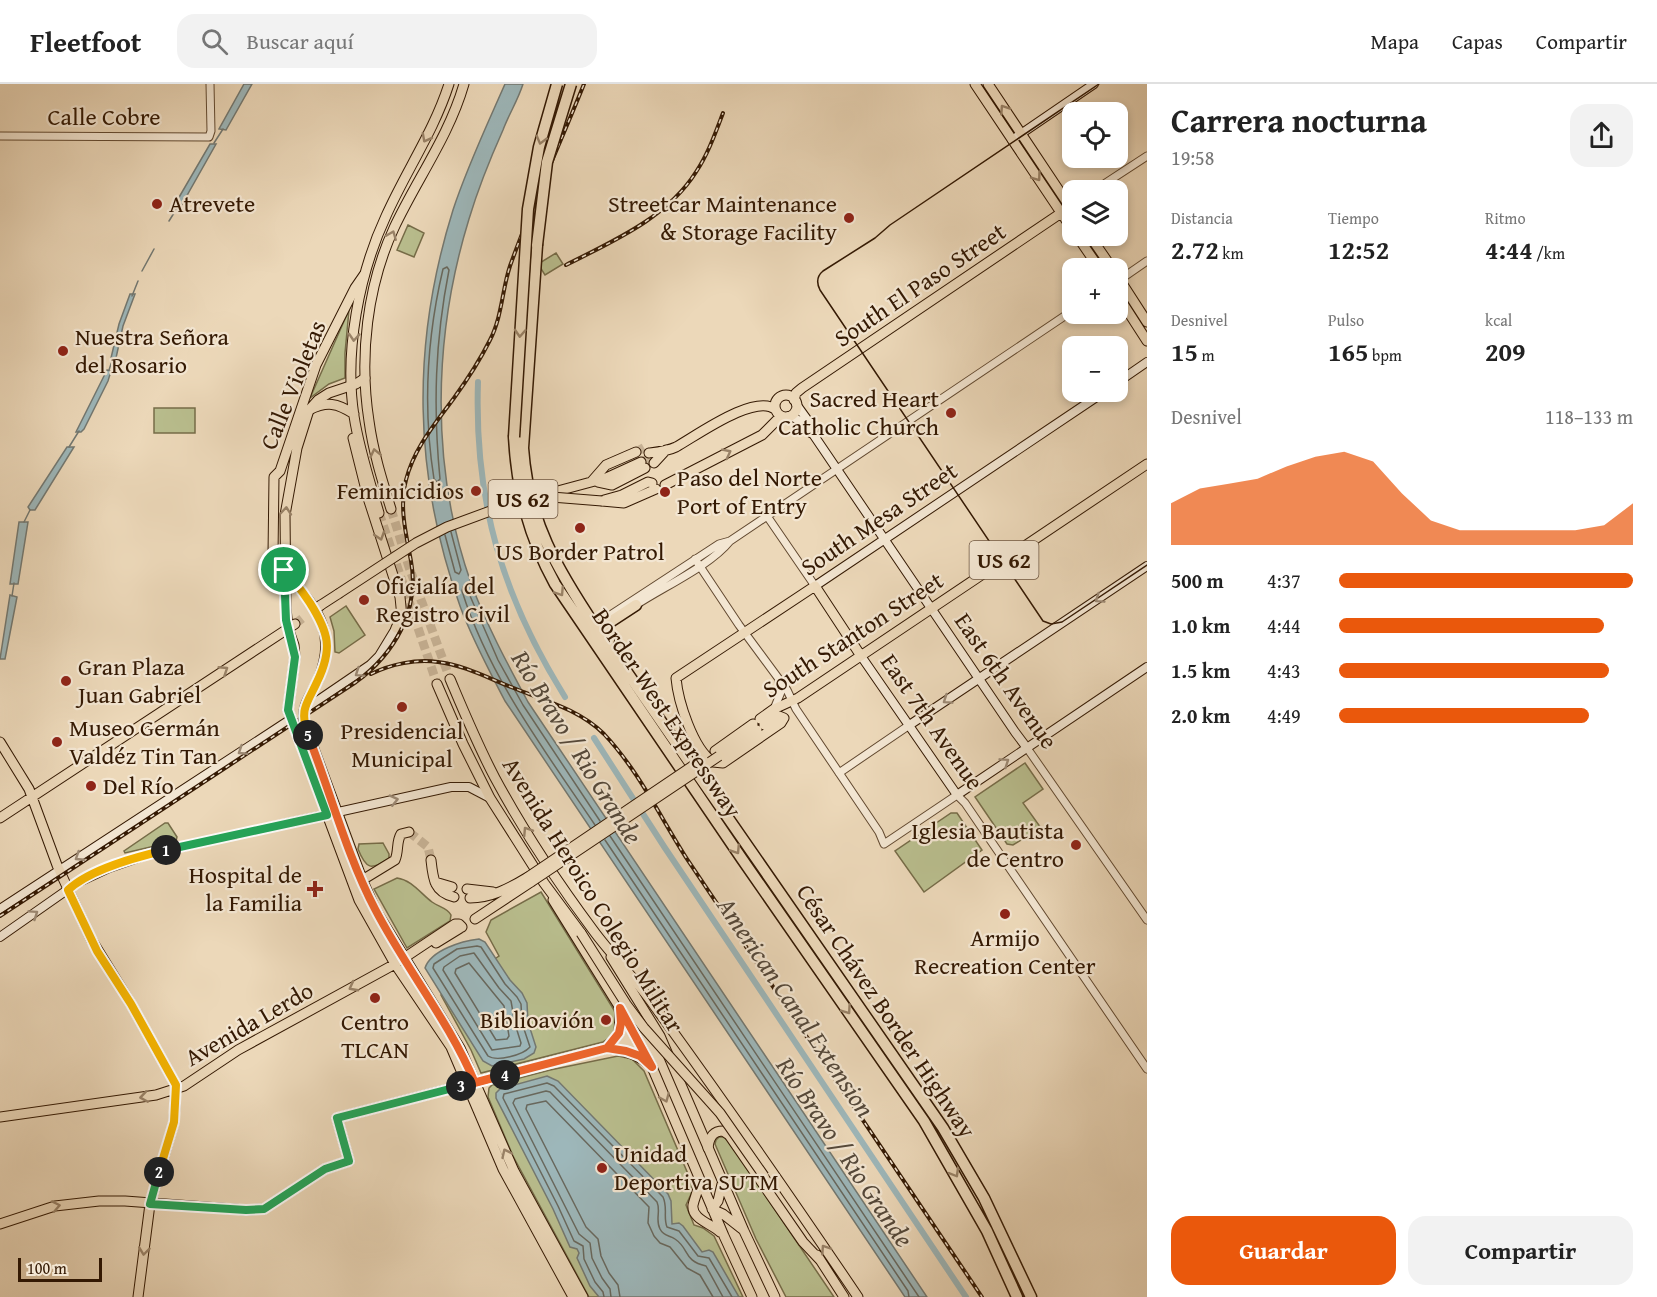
<!DOCTYPE html>
<html lang="es">
<meta charset="utf-8">
<style>
body{margin:0;font-family:"Gentium Book Plus",serif;background:#f2f2f2;color:#222;height:100vh;display:flex;flex-direction:column;font-size:22px;white-space:nowrap}
*{box-sizing:border-box;margin:0}
p{font-size:20px;color:#767676}
.icon{flex:none;width:33px;height:33px;fill:none;stroke:currentColor;stroke-width:2;stroke-linecap:round;stroke-linejoin:round}
.map{position:relative;flex:1;overflow:hidden}
.side{display:flex;flex-direction:column;background:#fff;width:510px}
.side>*{flex:none}
.tools{position:absolute;left:1062px;top:18px;display:grid;gap:12px}
.tools a{display:grid;place-items:center;width:66px;height:66px;border-radius:12px;background:#fff;box-shadow:0 3px 9px #0003;font-size:30px}
.scale{position:absolute;left:18px;bottom:15px;width:84px;box-sizing:border-box;padding-left:6px;border:3px solid #341903;border-top:0;font-size:16px;line-height:21px;white-space:nowrap;color:#341903;-webkit-text-stroke:4px #f3e6d2;paint-order:stroke}
.pin{position:absolute;display:grid;place-items:center;width:51px;height:51px;color:#fff;margin:-26px;border:3px solid #fff;border-radius:50%;box-shadow:0 2px 6px #0007}
.km{position:absolute;width:30px;height:30px;margin:-15px;border-radius:50%;background:#222;color:#fff;font-size:16px;line-height:30px;text-align:center}
.round{display:grid;place-items:center;flex:none;width:63px;height:63px;border-radius:18px;background:#f2f2f2}
.headline{display:flex;align-items:center;justify-content:space-between;height:102px;padding:0 24px}
h1{font-size:33px;font-weight:800;line-height:45px}
.metrics{display:grid;grid-template-columns:repeat(3,1fr);gap:9px;height:102px;padding:6px 24px}
.metrics div{display:grid;align-content:center}
.metrics b{font-size:26px;font-weight:800}
.metrics small{font-size:16px;font-weight:400}
.metrics p{font-size:16px}
.chart{height:168px;padding:12px 24px}
.chart p{display:flex;justify-content:space-between}
.chart svg{width:100%;height:108px;margin-top:6px;fill:#ea580c;opacity:.7}
.primary-button{display:flex;gap:12px;margin-top:auto;padding:12px 24px}
.primary-button a{flex:1;height:69px;border-radius:18px;background:#ea580c;color:#fff;font-size:24px;font-weight:800;line-height:69px;text-align:center}
.primary-button a+a{background:#f2f2f2;color:#222}
ul{padding:0 24px;list-style:none;font-size:20px}
li{display:grid;grid-template-columns:96px 72px 1fr;align-items:center;height:45px}
li i{height:15px;border-radius:8px;background:#ea580c}
header{display:flex;align-items:center;gap:36px;box-sizing:border-box;height:84px;padding:0 30px;background:#fff;border-bottom:2px solid #e0e0e0}
header strong{font-size:28px}
nav{display:flex;gap:33px;margin-inline-start:auto;font-size:21px}
.search{width:420px;height:54px;background:#f2f2f2;display:flex;align-items:center;gap:15px;box-sizing:border-box;padding:0 21px;border-radius:18px;color:#767676;font-size:22px}
main{display:flex;flex:1;min-height:0}
.map>svg:first-child{display:block}
</style>
<header>
<strong>Fleetfoot</strong>
<div class="search"><svg class="icon" aria-label="search" viewBox="0 0 24 24"><circle cx="10" cy="10" r="6"/><path d="M15 15l6 6"/></svg>Buscar aquí</div>
<nav><a>Mapa</a><a>Capas</a><a>Compartir</a></nav>
</header>
<main>
<div class="map">
<svg width="1147" height="1213" viewBox="0 0 1147 1213">
<rect width="100%" height="100%" fill="#ecd8b9"/>
<filter id="stains"><feTurbulence type="fractalNoise" baseFrequency=".00333" numOctaves="4"/><feColorMatrix values="0 0 0 0 .2 0 0 0 0 .09 0 0 0 0 .02 0 0 0 .5 -.17"/></filter>
<radialGradient id="worn" r=".72"><stop offset=".6" stop-color="#630" stop-opacity="0"/><stop offset="1" stop-color="#630" stop-opacity=".3"/></radialGradient>
<!-- green -->
<path fill="#b9be8e" stroke="#766c48" stroke-width="1.5" d="M408,141L424,149L414,173L397,166Z
M556,169L563,180L545,191L538,180Z
M349,226L345,269V294L329,300L310,314Z
M154,324H195V349H154Z
M346,522L365,551L339,569L335,568L334,547L330,533Z
M1025,679L1043,705L1023,719L1041,744L1013,761L1007,760L975,713Z
M951,729H957L982,766L924,808L895,767Z
M165,739H168L177,753L176,757L125,769L124,767Z
M383,759L389,770V774C371,787 366,785 358,765L359,760Z
M397,794C412,796 421,810 432,818C439,823 448,824 451,831L450,837L407,864L374,805Z
M541,808L614,926C619,940 616,951 603,958L481,989L471,966L441,911L499,872L486,848L491,836Z
M618,972L632,975L644,987L691,1097L692,1108L686,1121L694,1141L703,1144L714,1152L743,1213H589L513,1072L488,1013L489,1004L492,1001L550,986Z
M719,1053H723L728,1056L834,1213H786L756,1155L715,1060L716,1056Z"/>
<!-- water -->
<path fill="#9db7ba" stroke="#737871" stroke-width="1.5" d="M244,0H252L226,46L219,45Z
M505,0H523C518,16 509,30 503,46C490,75 478,105 469,135C433,252 430,383 471,499C486,540 507,579 528,618L927,1213H905L505,617C489,586 472,555 460,522C413,390 411,260 453,126C467,83 487,41 505,0Z
M210,60H216L181,122L179,121L178,115Z
M130,210H135L123,242L116,274H111L119,240Z
M107,286L111,287L108,297L84,345L81,348H76Z
M67,363H74L35,426H30L28,423Z
M19,438H28L18,500H10Z
M10,511L17,513L5,575H0Z
M479,855L485,858L510,896L522,909L527,919L528,938L536,963L534,969L524,975L492,982L483,977L425,884C431,866 462,857 479,855Z
M547,992L558,997L668,1110L671,1117L672,1140L679,1139L683,1142L702,1168L709,1166L713,1168L739,1213H599L590,1202L577,1174L579,1169L577,1165L570,1163L553,1125L496,1014V1009L500,1005Z"/>
<g fill="none" stroke-linecap="round" stroke-linejoin="round">
<!-- shore -->
<path stroke="#68685e" stroke-width="1.5" d="M447,183L449,186C435,257 433,322 440,395L437,398L434,395C423,326 427,253 443,185Z
M445,451L455,488L459,490L461,486L451,448
M595,741C545,667 489,593 462,507L463,503L467,505L498,576L523,621L600,737
M610,752L919,1213
M605,756L908,1207L909,1213
M477,862L481,863L505,900L517,913L521,920L522,939L530,963C523,971 497,978 488,972L433,884L434,880L457,865Z
M474,869L499,904L511,917L515,940L521,959L520,962L492,966L443,886L444,883L460,872Z
M469,879L504,922L509,952L507,955L496,956L455,889L456,885Z
M604,1213L603,1208L595,1198L584,1175L583,1162L574,1157L558,1122L503,1014L504,1010L547,999L554,1002L663,1113C668,1124 663,1133 667,1143L679,1147L698,1172L709,1174L732,1213
M611,1213L610,1205L602,1194L592,1174L590,1159L579,1150L513,1019L515,1015L546,1007L550,1008L657,1118C661,1127 655,1136 660,1145C664,1153 670,1151 675,1155C690,1165 683,1177 706,1182L723,1213
M620,1213L618,1201L609,1189L601,1172L598,1155L586,1143L526,1025L527,1021L546,1017L649,1123L648,1139L654,1152L660,1159L670,1163L687,1184L700,1191L713,1213"/>
<!-- stream -->
<path stroke="#737871" stroke-width="1.5" d="M214,59L223,45
M169,137L179,121
M142,187L154,165
M132,212L138,197
M109,286L113,274
M69,363L79,347
M24,438L30,426
M12,512L14,499"/>
<!-- canal -->
<path stroke="#9db7ba" stroke-width="6" d="M478,298C474,417 502,512 565,613
M594,654L665,764L966,1213"/>
<!-- primary-tunnel -->
<path stroke="#c7b295" stroke-width="9" stroke-dasharray="9 4.5" stroke-linecap="butt" d="M636,368L645,363
M641,378L651,373
M295,540L304,533
M409,748L428,763L431,776"/>
<!-- trunk-tunnel -->
<path stroke="#c7b295" stroke-width="9" stroke-dasharray="9 4.5" stroke-linecap="butt" d="M391,425L409,483L450,595
M379,429L437,600"/>
<defs>
<path id="tertiary" d="M0,52L209,53L211,47L210,0
M1095,106L1147,72
M1118,197L1147,177
M767,432L815,502
M695,475L739,541L787,606L796,625L879,748L884,760L957,711L965,719L1147,985
M636,521C663,503 710,482 730,457L1072,227
M612,530L719,460L730,457
M774,625L781,608L779,598
M1027,664L1147,836
M839,689L908,642"/>
<path id="secondary" d="M1012,56L1094,0
M1118,298L1147,278
M796,320L814,345L813,350
M789,332C802,334 803,347 813,350L1015,648L1027,664
M815,502L1104,308
M861,572L957,711L1147,583
M304,626L370,581L379,572L396,544
M908,642L1147,482
M0,825L291,635
M0,853L77,799L109,784L149,770L451,703H469L490,714"/>
<path id="primary" d="M975,0L1072,145
M988,0L1072,126
M1077,152L1099,184
M1090,152L1112,184
M364,191L355,204L316,281L280,387L274,393L273,471C303,515 343,536 318,596C312,610 301,621 304,638L362,795L375,825L460,964L514,1087L583,1213
M1118,193L1147,238
M1118,212L1147,257
M365,294L356,300L329,309L318,316L309,326L297,364L285,431L286,524L288,544L294,561L295,573L288,626L359,816L395,880L451,963L503,1085L573,1213
M775 322a11 11 0 1 1 22 0a11 11 0 1 1-22 0Z
M794,316L796,309L802,304L1070,123
M649,369C658,368 668,367 676,363C696,352 756,308 776,326
M654,379L666,366
M592,397L606,381L636,368
M598,398L612,401L645,384
M665,401L762,351L777,336L784,333
M539,412L606,394L641,378
M604,416L622,411L648,398L652,399
M602,417L624,419L656,405
M321,521L338,510
M760,635L774,625L798,614L1147,380
M764,641L779,632L784,634L781,639L723,679L713,678C693,665 678,617 676,594L815,502L861,572
M0,658L29,705L57,781L91,855L131,920L176,1001L174,1038L150,1120L138,1213
M715,667L753,640
M719,672L757,646
M0,734L295,540
M431,776C433,795 434,808 454,813
M359,798L395,776C399,767 396,758 401,750L409,748
M435,798L452,803
M467,805L493,808
M470,814C491,814 510,804 528,793
M553,816L620,924L652,983L724,1152L752,1213
M475,835L531,798
M436,859L462,843
M611,873L660,952L744,1147L775,1213
M607,964L619,949L620,929
M0,1033L156,1011L184,1002L238,966L395,880L455,840H459L462,843
M699,1096C699,1106 695,1112 693,1121C691,1135 712,1140 720,1148
M722,1100L718,1117L712,1125L723,1130L742,1145
M0,1140L55,1122L99,1117H125L246,1126L264,1125L325,1085L349,1077L337,1034L607,964C626,967 638,970 652,983"/>
<path id="trunk" d="M309,326C327,317 337,319 354,330
M353,354L368,414L400,513L402,533L396,544
M391,425C382,396 373,367 369,337C359,273 367,202 394,144C417,95 449,52 464,0
M379,429C370,398 359,365 354,332C344,268 359,190 386,132C406,87 434,47 449,0
M450,595C464,628 478,662 495,694C523,746 558,799 593,846C612,872 635,894 653,920C723,1016 791,1114 858,1213
M437,600L463,660L490,714L544,799L581,849
M708,1064C709,1055 712,1047 723,1047L729,1051L803,1158L820,1176
M817,1171L844,1213"/>
<path id="motorway" d="M537,161L523,364C528,437 557,485 597,545L943,1044L984,1114L1031,1213
M514,353C517,407 529,453 555,500L742,775L924,1037L987,1147L1017,1213
M609,556L606,545L610,538L636,521"/>
</defs>
<!-- tertiary casing -->
<use href="#tertiary" stroke="#624930" stroke-width="9"/>
<!-- secondary casing -->
<use href="#secondary" stroke="#341903" stroke-width="10"/>
<!-- primary casing -->
<use href="#primary" stroke="#341903" stroke-width="11"/>
<!-- trunk casing -->
<use href="#trunk" stroke="#341903" stroke-width="11"/>
<!-- motorway casing -->
<use href="#motorway" stroke="#341903" stroke-width="13"/>
<!-- tertiary -->
<use href="#tertiary" stroke="#f3e6d2" stroke-width="7"/>
<!-- secondary -->
<use href="#secondary" stroke="#f3e6d2" stroke-width="8"/>
<!-- primary -->
<use href="#primary" stroke="#ecd8b9" stroke-width="9"/>
<!-- trunk -->
<use href="#trunk" stroke="#ecd8b9" stroke-width="9"/>
<!-- motorway -->
<use href="#motorway" stroke="#ecd8b9" stroke-width="10"/>
<!-- tram -->
<path stroke="#341903" stroke-width="1.5" d="M1099,0L890,141L875,154L823,187C817,192 816,198 820,206L1043,537L1051,540L1062,538L1147,481"/>
<defs>
<path id="rail" d="M566,181C613,157 667,134 696,88C708,70 715,50 723,29
M371,590C391,580 416,575 438,578C464,581 488,594 511,603C543,616 579,625 604,650C639,687 660,733 687,775L982,1213
M0,832L356,598C394,570 420,527 411,477C406,450 399,423 406,396C414,364 435,340 454,314C467,296 480,276 490,256C502,233 502,206 510,182C532,120 560,60 584,0"/>
</defs>
<!-- rail casing -->
<use href="#rail" stroke="#341903" stroke-width="4"/>
<!-- rail -->
<use href="#rail" stroke="#f3e6d2" stroke-width="1.5" stroke-dasharray="4.5" stroke-linecap="butt"/>
<defs>
<path id="primary-bridge" d="M338,510L416,459L447,443L512,419L539,412L602,417
M310,529L321,521
M528,793L703,675
M531,798L719,672"/>
<path id="trunk-bridge" d="M581,849L626,920L644,944L720,1029L764,1092"/>
<path id="motorway-bridge" d="M537,161L547,78L571,0
M514,353L528,125L539,63L557,0"/>
</defs>
<!-- primary-bridge casing -->
<use href="#primary-bridge" stroke="#341903" stroke-width="11" stroke-linecap="butt"/>
<!-- trunk-bridge casing -->
<use href="#trunk-bridge" stroke="#341903" stroke-width="11" stroke-linecap="butt"/>
<!-- motorway-bridge casing -->
<use href="#motorway-bridge" stroke="#341903" stroke-width="13" stroke-linecap="butt"/>
<!-- primary-bridge -->
<use href="#primary-bridge" stroke="#ecd8b9" stroke-width="9"/>
<!-- trunk-bridge -->
<use href="#trunk-bridge" stroke="#ecd8b9" stroke-width="9"/>
<!-- motorway-bridge -->
<use href="#motorway-bridge" stroke="#ecd8b9" stroke-width="10"/>
</g>
<!-- one-way arrows -->
<defs><path id="oneway-chevron" d="M-2-3.5L2.5 0L-2 3.5" fill="none" stroke-width="1.6" stroke-linecap="round" stroke-linejoin="round" transform="scale(1.5)"/></defs>
<g stroke="#998267">
<use href="#oneway-chevron" transform="translate(1004 25) rotate(-124)"/>
<use href="#oneway-chevron" transform="translate(426 54) rotate(118)"/>
<use href="#oneway-chevron" transform="translate(541 56) rotate(105)"/>
<use href="#oneway-chevron" transform="translate(1037 93) rotate(54)"/>
<use href="#oneway-chevron" transform="translate(392 151) rotate(-68)"/>
<use href="#oneway-chevron" transform="translate(520 249) rotate(93)"/>
<use href="#oneway-chevron" transform="translate(354 253) rotate(94)"/>
<use href="#oneway-chevron" transform="translate(375 369) rotate(-103)"/>
<use href="#oneway-chevron" transform="translate(727 369) rotate(-27)"/>
<use href="#oneway-chevron" transform="translate(286 427) rotate(-85)"/>
<use href="#oneway-chevron" transform="translate(380 452) rotate(72)"/>
<use href="#oneway-chevron" transform="translate(560 508) rotate(57)"/>
<use href="#oneway-chevron" transform="translate(224 586) rotate(-33)"/>
<use href="#oneway-chevron" transform="translate(527 747) rotate(-123)"/>
<use href="#oneway-chevron" transform="translate(736 766) rotate(57)"/>
<use href="#oneway-chevron" transform="translate(353 903) rotate(152)"/>
<use href="#oneway-chevron" transform="translate(847 926) rotate(55)"/>
<use href="#oneway-chevron" transform="translate(144 1013) rotate(171)"/>
<use href="#oneway-chevron" transform="translate(665 1014) rotate(67)"/>
<use href="#oneway-chevron" transform="translate(506 1069) rotate(-115)"/>
<use href="#oneway-chevron" transform="translate(955 1089) rotate(60)"/>
<use href="#oneway-chevron" transform="translate(56 1122) rotate(-11)"/>
<use href="#oneway-chevron" transform="translate(825 1165) rotate(-124)"/>
<use href="#oneway-chevron" transform="translate(144 1167) rotate(97)"/>
</g>
<g stroke="#9d8a75">
<use href="#oneway-chevron" transform="translate(1099 515) rotate(146)"/>
<use href="#oneway-chevron" transform="translate(359 589) rotate(146)"/>
<use href="#oneway-chevron" transform="translate(947 616) rotate(146)"/>
<use href="#oneway-chevron" transform="translate(242 667) rotate(147)"/>
<use href="#oneway-chevron" transform="translate(1005 678) rotate(-34)"/>
<use href="#oneway-chevron" transform="translate(394 716) rotate(-13)"/>
<use href="#oneway-chevron" transform="translate(79 773) rotate(147)"/>
<use href="#oneway-chevron" transform="translate(34 830) rotate(-34)"/>
</g>
<g fill="none" stroke-linecap="round" stroke-linejoin="round">
<defs>
<path id="split-1" d="M166,766L327,731L288,626L295,573L286,536L284,486"/>
<path id="split-2" d="M159,1088L174,1038L176,1001L131,920L97,867L68,806C90,785 136,773 166,766"/>
<path id="split-3" d="M159,1088L150,1120L246,1126L264,1125L325,1085L349,1077L337,1034L461,1002"/>
<path id="split-4" d="M461,1002L607,964L619,949L621,939L620,924L652,983L640,972L626,967L607,964L505,991"/>
<path id="split-5" d="M308,651C330,707 347,772 375,825C406,885 449,937 475,999L505,991"/>
<path id="split-6" d="M284,486C294,496 302,507 310,519C329,549 333,565 317,598C307,620 299,625 308,651"/>
</defs>
<!-- split-1 casing -->
<use href="#split-1" stroke="#fff" stroke-width="12"/>
<!-- split-2 casing -->
<use href="#split-2" stroke="#fff" stroke-width="12"/>
<!-- split-3 casing -->
<use href="#split-3" stroke="#fff" stroke-width="12"/>
<!-- split-4 casing -->
<use href="#split-4" stroke="#fff" stroke-width="12"/>
<!-- split-5 casing -->
<use href="#split-5" stroke="#fff" stroke-width="12"/>
<!-- split-6 casing -->
<use href="#split-6" stroke="#fff" stroke-width="12"/>
<!-- split-1 -->
<use href="#split-1" stroke="#22a559" stroke-width="8"/>
<!-- split-2 -->
<use href="#split-2" stroke="#f5b400" stroke-width="8"/>
<!-- split-3 -->
<use href="#split-3" stroke="#22a559" stroke-width="8"/>
<!-- split-4 -->
<use href="#split-4" stroke="#f0652b" stroke-width="8"/>
<!-- split-5 -->
<use href="#split-5" stroke="#f0652b" stroke-width="8"/>
<!-- split-6 -->
<use href="#split-6" stroke="#f5b400" stroke-width="8"/>
</g>
<!-- markers -->
<g fill="#8f2418" stroke="#f3e6d2" stroke-width="2">
<circle cx="157" cy="120" r="6"/>
<circle cx="849" cy="134" r="6"/>
<circle cx="63" cy="267" r="6"/>
<circle cx="951" cy="329" r="6"/>
<circle cx="476" cy="407" r="6"/>
<circle cx="665" cy="408" r="6"/>
<circle cx="580" cy="444" r="6"/>
<circle cx="364" cy="516" r="6"/>
<circle cx="66" cy="597" r="6"/>
<circle cx="402" cy="623" r="6"/>
<circle cx="57" cy="658" r="6"/>
<circle cx="91" cy="702" r="6"/>
<circle cx="1076" cy="761" r="6"/>
<path d="M312 796h6v6h6v6h-6v6h-6v-6h-6v-6h6z"/>
<circle cx="1005" cy="830" r="6"/>
<circle cx="375" cy="914" r="6"/>
<circle cx="606" cy="936" r="6"/>
<circle cx="602" cy="1084" r="6"/>
</g>
<g text-anchor="middle" stroke-width="4.5" stroke-linejoin="round" paint-order="stroke">
<!-- shield labels -->
<g fill="#f3e6d2" stroke="#6d5641" stroke-width="1.5">
<rect x="488.5" y="396" width="69" height="38" rx="4.5"/>
<rect x="969.5" y="457" width="69" height="38" rx="4.5"/>
</g>
<g font-size="22" font-weight="bold" fill="#341903">
<text x="523" y="423">US 62</text>
<text x="1004" y="484">US 62</text>
</g>
<!-- street labels -->
<g font-size="24" fill="#341903" stroke="#f3e6d2">
<text x="104" y="41">Calle Cobre</text>
<text transform="translate(920 201) rotate(-34)" y="8">South El Paso Street</text>
<text transform="translate(293 301) rotate(-68)" y="8">Calle Violetas</text>
<text transform="translate(879 435) rotate(-34)" y="8">South Mesa Street</text>
<text transform="translate(853 551) rotate(-33)" y="8">South Stanton Street</text>
<text transform="translate(1006 597) rotate(55)" y="8">East 6th Avenue</text>
<text transform="translate(667 629) rotate(56)" y="8">Border West Expressway</text>
<text transform="translate(932 638) rotate(55)" y="8">East 7th Avenue</text>
<text transform="translate(593 811) rotate(58)" y="8">Avenida Heroico Colegio Militar</text>
<text transform="translate(886 927) rotate(56)" y="8">César Chávez Border Highway</text>
<text transform="translate(249 940) rotate(-30)" y="8">Avenida Lerdo</text>
</g>
<!-- poi labels -->
<g font-size="24" fill="#341903" stroke="#f3e6d2" text-anchor="start">
<text x="169" y="128">Atrevete</text>
<text x="837" y="128" text-anchor="end">Streetcar Maintenance<tspan x="837" dy="28">&amp; Storage Facility</tspan></text>
<text x="75" y="261">Nuestra Señora<tspan x="75" dy="28">del Rosario</tspan></text>
<text x="939" y="323" text-anchor="end">Sacred Heart<tspan x="939" dy="28">Catholic Church</tspan></text>
<text x="677" y="402">Paso del Norte<tspan x="677" dy="28">Port of Entry</tspan></text>
<text x="464" y="415" text-anchor="end">Feminicidios</text>
<text x="580" y="476" text-anchor="middle">US Border Patrol</text>
<text x="376" y="510">Oficialía del<tspan x="376" dy="28">Registro Civil</tspan></text>
<text x="78" y="591">Gran Plaza<tspan x="78" dy="28">Juan Gabriel</tspan></text>
<text x="69" y="652">Museo Germán<tspan x="69" dy="28">Valdéz Tin Tan</tspan></text>
<text x="402" y="655" text-anchor="middle">Presidencial<tspan x="402" dy="28">Municipal</tspan></text>
<text x="103" y="710">Del Río</text>
<text x="1064" y="755" text-anchor="end">Iglesia Bautista<tspan x="1064" dy="28">de Centro</tspan></text>
<text x="302" y="799" text-anchor="end">Hospital de<tspan x="302" dy="28">la Familia</tspan></text>
<text x="1005" y="862" text-anchor="middle">Armijo<tspan x="1005" dy="28">Recreation Center</tspan></text>
<text x="594" y="944" text-anchor="end">Biblioavión</text>
<text x="375" y="946" text-anchor="middle">Centro<tspan x="375" dy="28">TLCAN</tspan></text>
<text x="614" y="1078">Unidad<tspan x="614" dy="28">Deportiva SUTM</tspan></text>
</g>
<!-- water labels -->
<g font-size="26" font-style="italic" fill="#54483a" stroke="#f3e6d2">
<text transform="translate(577 663) rotate(58)" y="9">Río Bravo / Rio Grande</text>
<text transform="translate(796 923) rotate(56)" y="9">American Canal Extension</text>
<text transform="translate(845 1068) rotate(56)" y="9">Río Bravo / Rio Grande</text>
</g>
</g>
<rect width="100%" height="100%" filter="url(#stains)"/>
<rect width="100%" height="100%" fill="url(#worn)"/>
</svg>
<div class="tools">
<a><svg class="icon" aria-label="locate" viewBox="0 0 24 24"><circle cx="12" cy="12" r="6"/><path d="M12 2v4M12 18v4M2 12h4M18 12h4"/></svg></a>
<a><svg class="icon" aria-label="layers" viewBox="0 0 24 24"><path d="M12 4l9 5-9 5-9-5zM3 14l9 5 9-5"/></svg></a>
<a>+</a>
<a>−</a>
</div>
<div class="scale">100 m</div>
<div class="pin" style="left:284px;top:486px;background:#1e9e55"><svg class="icon" aria-label="arrive" viewBox="0 0 24 24"><path d="M6 21V4h12l-3 4 3 4H6"/></svg></div>
<b class="km" style="left:166px;top:766px">1</b>
<b class="km" style="left:159px;top:1088px">2</b>
<b class="km" style="left:461px;top:1002px">3</b>
<b class="km" style="left:505px;top:991px">4</b>
<b class="km" style="left:308px;top:651px">5</b>
</div>
<section class="side">
<div class="headline"><div><h1>Carrera nocturna</h1><p>19:58</p></div><a class="round"><svg class="icon" aria-label="share" viewBox="0 0 24 24"><path d="M12 15V3M7 8l5-5 5 5M5 13v7h14v-7"/></svg></a></div>
<div class="metrics">
<div><p>Distancia</p><b>2.72<small> km</small></b></div>
<div><p>Tiempo</p><b>12:52</b></div>
<div><p>Ritmo</p><b>4:44<small> /km</small></b></div>
</div>
<div class="metrics">
<div><p>Desnivel</p><b>15<small> m</small></b></div>
<div><p>Pulso</p><b>165<small> bpm</small></b></div>
<div><p>kcal</p><b>209</b></div>
</div>
<div class="chart"><p><span>Desnivel</span>118–133 m</p>
<svg viewBox="0 0 160 44" preserveAspectRatio="none"><path d="M0 44V27L10 21L20 19L30 17L40 12L50 8L60 6L70 10L80 23L90 34L100 38L110 38L120 38L130 38L140 38L150 36L160 27V44z"/></svg>
</div>
<ul>
<li><b>500 m</b>4:37<i style="width:100%"></i></li>
<li><b>1.0 km</b>4:44<i style="width:90%"></i></li>
<li><b>1.5 km</b>4:43<i style="width:92%"></i></li>
<li><b>2.0 km</b>4:49<i style="width:85%"></i></li>
</ul>
<div class="primary-button"><a>Guardar</a><a>Compartir</a></div>
</section>
</main>
